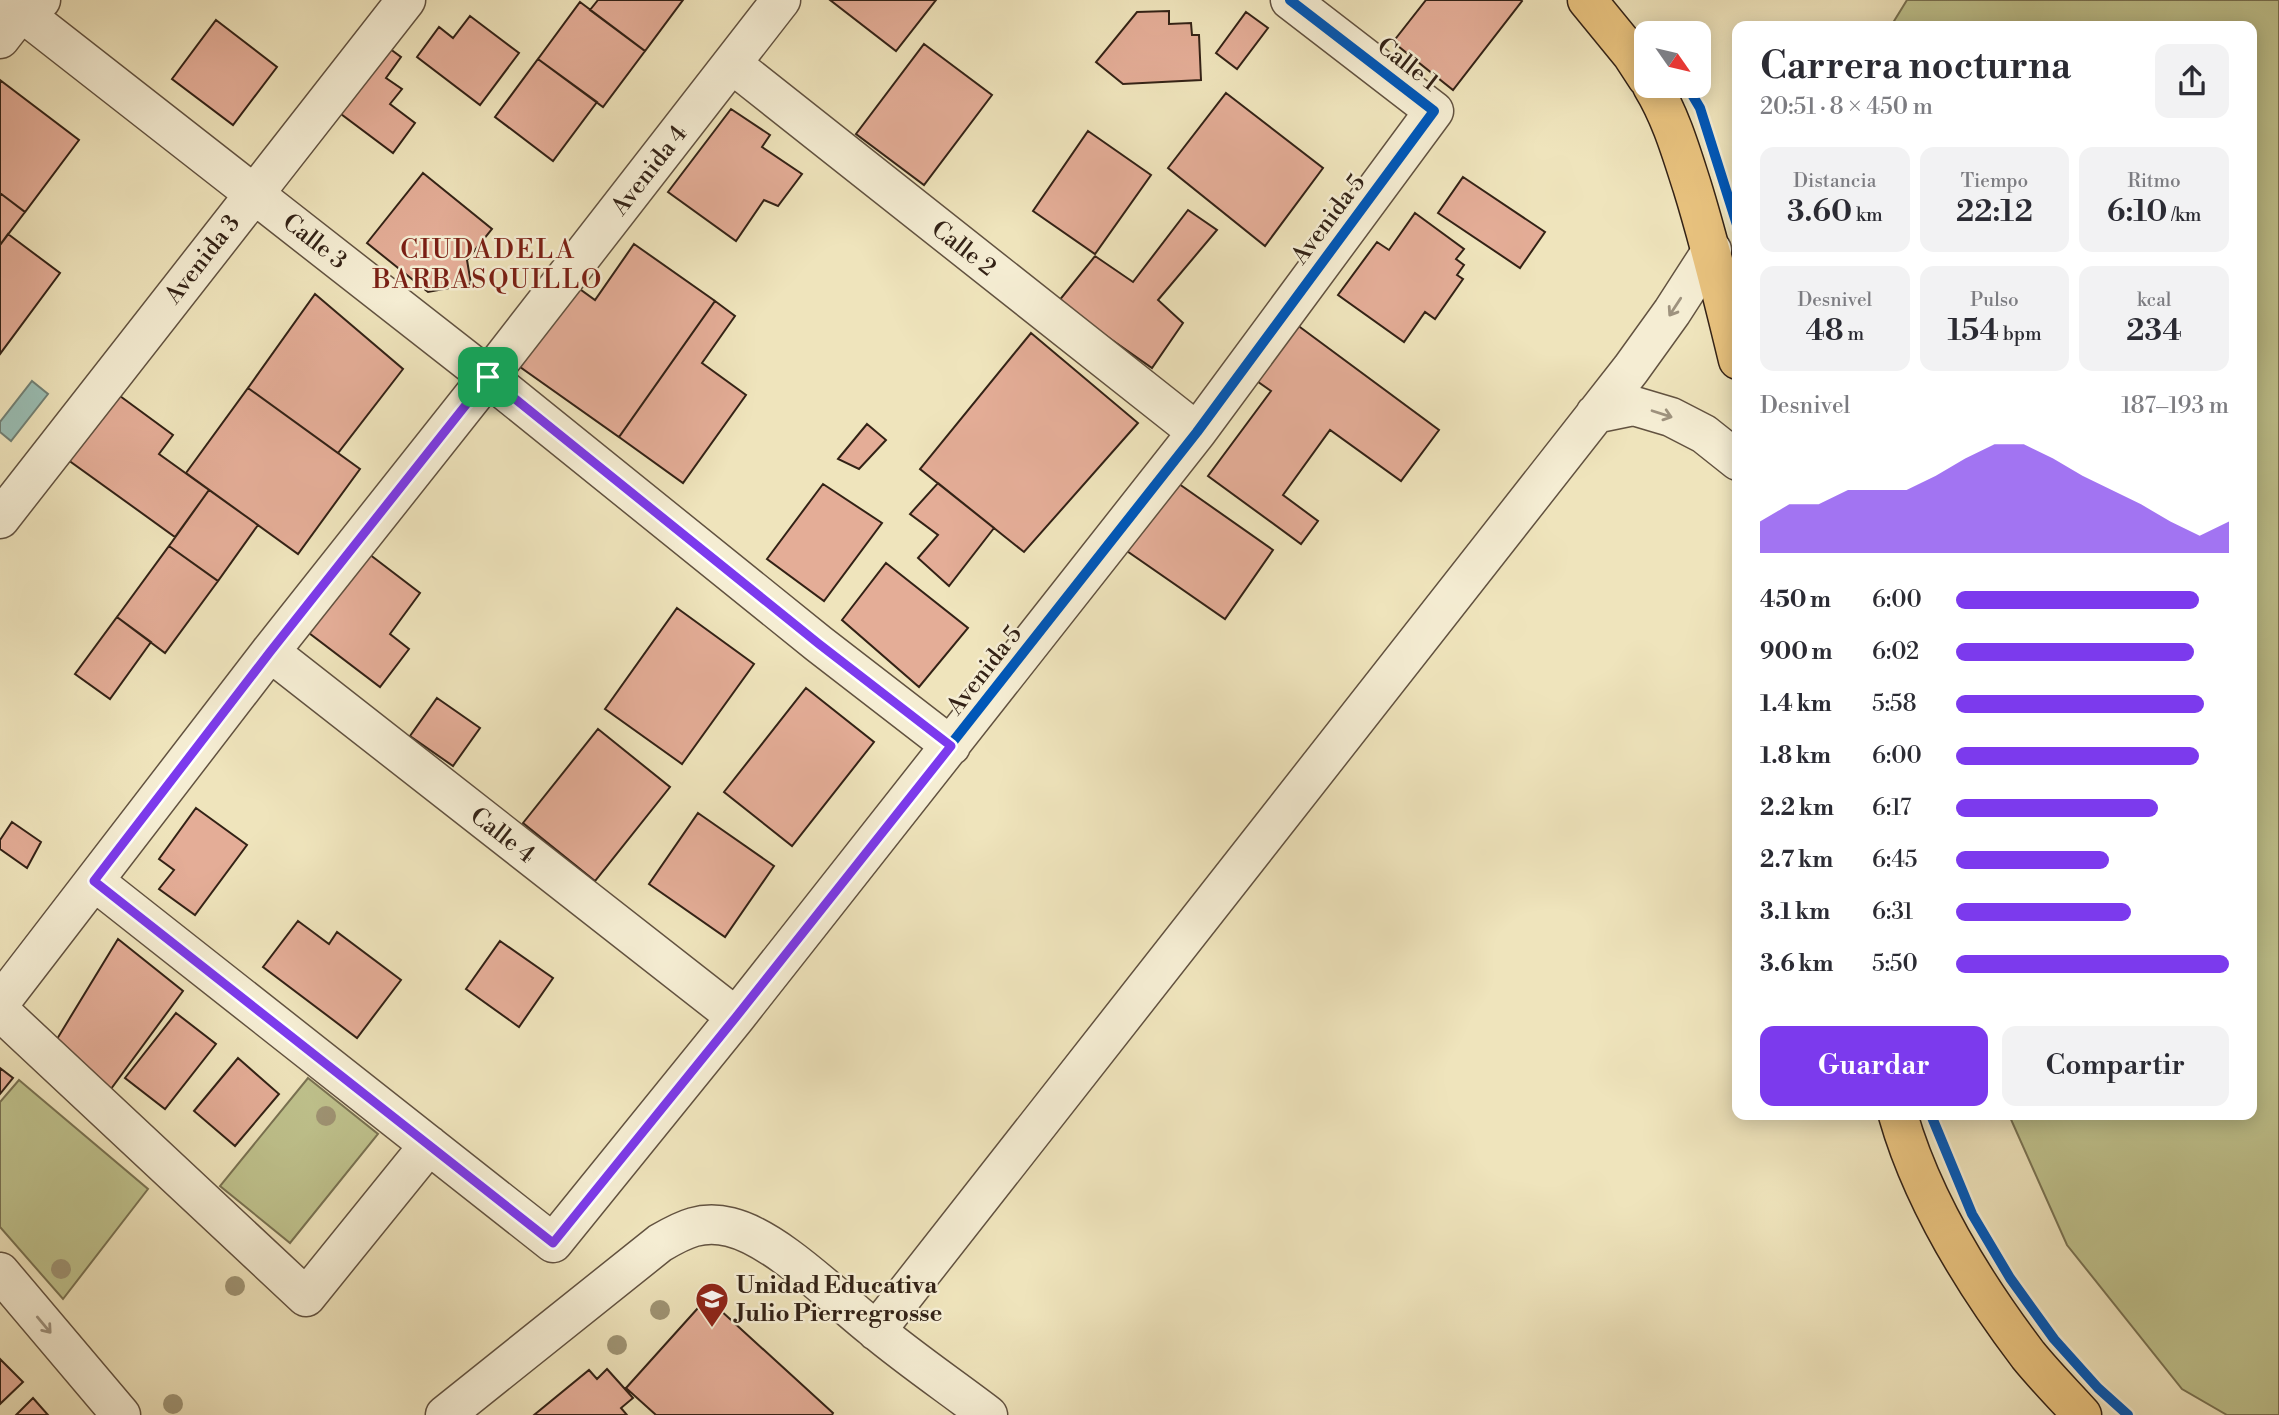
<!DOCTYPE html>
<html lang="es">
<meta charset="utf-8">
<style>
body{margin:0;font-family:"Libre Bodoni",serif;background:#f2f2f3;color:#2b2b33;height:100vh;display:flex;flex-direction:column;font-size:26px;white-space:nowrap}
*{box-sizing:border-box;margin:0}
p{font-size:23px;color:#7c7c81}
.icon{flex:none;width:38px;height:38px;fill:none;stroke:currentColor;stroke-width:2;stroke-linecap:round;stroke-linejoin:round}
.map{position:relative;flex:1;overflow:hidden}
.side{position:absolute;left:1732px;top:21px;width:525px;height:1099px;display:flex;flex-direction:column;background:#fff;border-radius:14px;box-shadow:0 4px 18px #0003}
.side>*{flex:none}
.needle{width:46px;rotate:124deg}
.buttons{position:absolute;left:1634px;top:21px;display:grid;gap:14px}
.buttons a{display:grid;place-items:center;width:77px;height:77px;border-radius:14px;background:#fff;box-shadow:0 4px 18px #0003;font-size:35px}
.pin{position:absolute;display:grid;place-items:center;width:60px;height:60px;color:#fff;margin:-30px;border-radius:14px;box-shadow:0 4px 10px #0006}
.round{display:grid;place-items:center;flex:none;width:74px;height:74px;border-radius:14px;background:#f2f2f3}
.headline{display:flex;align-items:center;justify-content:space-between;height:119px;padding:0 28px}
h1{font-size:38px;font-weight:600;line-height:52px}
.metrics{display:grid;grid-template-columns:repeat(3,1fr);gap:10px;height:119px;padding:7px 28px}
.metrics div{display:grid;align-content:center;border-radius:14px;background:#f2f2f3;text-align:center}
.metrics b{font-size:30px;font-weight:600}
.metrics small{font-size:19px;font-weight:400}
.metrics p{font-size:19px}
.chart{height:196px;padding:14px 28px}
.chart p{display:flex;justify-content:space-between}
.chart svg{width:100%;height:126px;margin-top:7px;fill:#7c3aed;opacity:.7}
.action{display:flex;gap:14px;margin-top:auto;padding:14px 28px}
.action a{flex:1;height:80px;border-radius:14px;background:#7c3aed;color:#fff;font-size:28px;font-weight:600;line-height:80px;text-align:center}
.action a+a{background:#f2f2f3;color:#2b2b33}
ul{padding:0 28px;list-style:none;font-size:23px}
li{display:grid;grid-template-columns:112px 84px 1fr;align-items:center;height:52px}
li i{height:18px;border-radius:9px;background:#7c3aed}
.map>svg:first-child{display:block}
</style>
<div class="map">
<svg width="2279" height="1415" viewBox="0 0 2279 1415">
<rect width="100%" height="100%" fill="#efe4bc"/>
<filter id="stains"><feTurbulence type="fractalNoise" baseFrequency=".00286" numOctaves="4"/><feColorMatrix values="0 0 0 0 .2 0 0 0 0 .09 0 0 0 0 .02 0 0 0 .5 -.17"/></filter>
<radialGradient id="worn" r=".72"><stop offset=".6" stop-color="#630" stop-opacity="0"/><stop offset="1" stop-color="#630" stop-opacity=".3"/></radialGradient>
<!-- green -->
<path fill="#bfc28d" stroke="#797252" stroke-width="2" d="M1907,0H2279V1415H2227L2182,1389L2067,1245L2009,1115H2252V26H1891Z
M308,1078L378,1134L290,1243L220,1186Z
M19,1080L148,1189L63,1299L0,1227V1102Z"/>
<!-- water -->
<path fill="#9abeb4" stroke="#718075" stroke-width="2" d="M32,381L48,394L11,441L0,432V422Z"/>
<!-- building -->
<path fill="#e4ad97" stroke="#332216" stroke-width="2" d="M598,0H683L645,51L590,10Z
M830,0H936L896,51Z
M1426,0H1521L1522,1L1453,90L1393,42Z
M580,2L645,51L603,107L538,59Z
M1169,11V24L1191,23L1192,35H1199L1201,80L1123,84L1096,62L1137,12Z
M1246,12L1268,28L1237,69L1216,53Z
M470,16L519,53L480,105L417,57L439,27L453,38Z
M216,20L277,67L233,125L172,79Z
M378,40L401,57L386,78L402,89L390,104L415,123L393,153L329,105Z
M924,44L992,95L924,185L856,134Z
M538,59L597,102L553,161L495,117Z
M0,80L79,140L25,212L0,193Z
M1226,93L1323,168L1265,246L1168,168Z
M731,109L770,135L762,147L802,174L778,206L764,200L736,241L668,192Z
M1088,131L1151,175L1095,254L1033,211Z
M423,173L492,229L467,260L471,284L428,292L367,243Z
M1463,177L1545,232L1520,268L1438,213Z
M0,193L25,212L0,245Z
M1188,210L1217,230L1158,300L1183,323L1152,368L1058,302L1095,256L1133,282Z
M1415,213L1464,249L1456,259L1464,265L1457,275L1463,279L1435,319L1425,312L1404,342L1338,295L1377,242L1389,250Z
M8,234L60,273L0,354V245Z
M634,244L715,301L619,437L513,362L570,282L595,300Z
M315,294L403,369L338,453L248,388Z
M715,301L735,316L702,363L746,395L683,483L619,437Z
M1285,316L1439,430L1401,481L1330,430L1283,495L1318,521L1301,544L1208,476L1271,391L1244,372Z
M1031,333L1138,423L1024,552L920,469Z
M105,385L173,435L159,454L209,490L175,537L57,452Z
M248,388L360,469L298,554L186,473Z
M867,424L886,440L859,469L838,459Z
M1172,479L1273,550L1225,619L1124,549Z
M938,483L994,528L949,586L918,558L938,535L910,514Z
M823,484L882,523L824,601L767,559Z
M209,490L258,525L218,581L169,546Z
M169,546L218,581L165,653L117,617Z
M369,554L420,593L390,634L409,649L380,687L309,633Z
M886,563L968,628L919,687L842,620Z
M677,608L754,664L682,764L605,709Z
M117,617L151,642L110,699L75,674Z
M806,688L874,742L792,846L724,792Z
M437,698L480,728L453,766L410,736Z
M598,729L670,787L595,881L523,823Z
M196,808L247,845L195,915L159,889L174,870L159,859Z
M698,813L774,866L725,937L649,884Z
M12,822L41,842L27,868L0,849V840Z
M298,921L329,944L337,932L401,980L357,1038L263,967Z
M118,939L183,991L108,1093L57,1039Z
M500,941L553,978L519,1027L466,989Z
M176,1013L216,1044L165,1109L125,1078Z
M238,1058L279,1094L235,1146L194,1111Z
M0,1068L13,1078L0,1094Z
M707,1298L833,1413L832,1415H656L626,1388Z
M0,1359L23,1382L0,1404Z
M607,1369L633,1398L621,1408L627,1415H534L589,1370L597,1379Z
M33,1398L48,1415H16Z"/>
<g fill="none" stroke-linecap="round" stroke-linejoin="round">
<defs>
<path id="minor" d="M6,0L488,377L819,644L951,746
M0,39L21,12L41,0
M732,64L1197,432
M1595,414L1634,406L1671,417L1704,434L1738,461
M0,519L406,0
M270,652L736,1017
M94,881L553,1243L736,1017L1197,432L1434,111L1290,0
M0,1003L270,652L488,377L781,0
M0,1011L306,1297L429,1145
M0,1272L121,1415
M876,1331L1631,369L1672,312L1712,250
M445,1415L660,1243C684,1229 702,1220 730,1227C776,1238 835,1298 873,1328C910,1359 950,1386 988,1415"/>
<path id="major" d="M1587,0L1632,55L1647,78
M1652,86C1671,117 1681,152 1692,186C1710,244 1724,302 1738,360
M1898,1115C1922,1199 1975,1285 2028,1355C2045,1376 2064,1395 2082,1415"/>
</defs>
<!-- minor casing -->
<use href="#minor" stroke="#625240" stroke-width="41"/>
<!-- major casing -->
<use href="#major" stroke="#332216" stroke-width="41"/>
<!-- minor -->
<use href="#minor" stroke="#f5edd3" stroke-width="38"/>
<!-- major -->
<use href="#major" stroke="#e8c27e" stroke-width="38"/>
<defs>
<path id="cycleway" d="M1687,86L1700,108L1738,228
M94,881L553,1243L736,1017L1197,432L1434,111L1290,0
M1931,1115L1972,1214L2010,1278L2054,1339L2098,1388L2128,1415"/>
</defs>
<!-- cycleway casing -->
<use href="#cycleway" stroke="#f5edd3" stroke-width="15"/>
<!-- cycleway -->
<use href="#cycleway" stroke="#0057b8" stroke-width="10"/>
</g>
<!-- trees -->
<g fill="#9f9474">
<circle cx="326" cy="1116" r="10"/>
<circle cx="61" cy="1269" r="10"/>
<circle cx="235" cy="1286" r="10"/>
<circle cx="660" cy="1310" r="10"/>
<circle cx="617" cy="1345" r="10"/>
<circle cx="173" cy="1404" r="10"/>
</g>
<!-- one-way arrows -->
<defs><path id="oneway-shaft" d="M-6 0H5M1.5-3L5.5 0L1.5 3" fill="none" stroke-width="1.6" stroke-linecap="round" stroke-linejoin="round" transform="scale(1.75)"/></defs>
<g stroke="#9e927e">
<use href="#oneway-shaft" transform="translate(1675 307) rotate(123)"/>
<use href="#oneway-shaft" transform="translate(1662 414) rotate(18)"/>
<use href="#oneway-shaft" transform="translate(44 1325) rotate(50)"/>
</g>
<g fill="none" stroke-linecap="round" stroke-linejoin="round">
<defs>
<path id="route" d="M488,377L819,644L951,746L736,1017L553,1243L94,881L270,652Z"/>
</defs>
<!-- route casing -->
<use href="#route" stroke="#fff" stroke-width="14"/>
<!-- route -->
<use href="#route" stroke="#7c3aed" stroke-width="9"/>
</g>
<!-- icons -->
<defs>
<symbol id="school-pin" viewBox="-11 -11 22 30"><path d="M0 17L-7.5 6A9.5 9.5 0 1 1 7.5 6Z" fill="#8f2418" stroke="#f5edd3"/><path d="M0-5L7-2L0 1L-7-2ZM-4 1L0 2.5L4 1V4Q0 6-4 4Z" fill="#fff"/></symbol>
</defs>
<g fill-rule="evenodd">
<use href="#school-pin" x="693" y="1280" width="38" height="52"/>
</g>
<g text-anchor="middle" stroke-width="5" stroke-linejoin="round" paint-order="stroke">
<!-- street labels -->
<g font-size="24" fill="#332216" stroke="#f5edd3">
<text transform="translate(1408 64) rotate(38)" y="8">Calle 1</text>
<text transform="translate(649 170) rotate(-52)" y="8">Avenida 4</text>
<text transform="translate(1328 219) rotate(-53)" y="8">Avenida 5</text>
<text transform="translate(315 241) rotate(38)" y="8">Calle 3</text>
<text transform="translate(964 248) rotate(38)" y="8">Calle 2</text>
<text transform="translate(202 259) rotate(-52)" y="8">Avenida 3</text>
<text transform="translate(984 670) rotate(-52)" y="8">Avenida 5</text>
<text transform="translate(503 835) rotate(38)" y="8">Calle 4</text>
</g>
<!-- poi labels -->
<g font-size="24" font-weight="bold" fill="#332216" stroke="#f5edd3" text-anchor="start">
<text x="736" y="1293">Unidad Educativa<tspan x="736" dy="28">Julio Pierregrosse</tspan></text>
</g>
<!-- neighbourhood labels -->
<g font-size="26" letter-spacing="2" fill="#7a1f14" stroke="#f5edd3">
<text x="488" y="258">CIUDADELA<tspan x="488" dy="30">BARBASQUILLO</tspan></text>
</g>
</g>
<rect width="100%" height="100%" filter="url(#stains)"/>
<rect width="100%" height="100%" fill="url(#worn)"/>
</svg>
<div class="buttons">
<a><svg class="needle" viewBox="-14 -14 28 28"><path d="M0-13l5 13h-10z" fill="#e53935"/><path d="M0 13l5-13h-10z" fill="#7c7c81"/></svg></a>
</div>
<div class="pin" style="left:488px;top:377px;background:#1e9e55"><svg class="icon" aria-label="arrive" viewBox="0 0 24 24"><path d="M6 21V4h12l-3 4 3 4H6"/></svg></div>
<section class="side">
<div class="headline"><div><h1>Carrera nocturna</h1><p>20:51 · 8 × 450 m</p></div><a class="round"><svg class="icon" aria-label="share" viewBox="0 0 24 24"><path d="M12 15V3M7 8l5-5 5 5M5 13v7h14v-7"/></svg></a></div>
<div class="metrics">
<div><p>Distancia</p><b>3.60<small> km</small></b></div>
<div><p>Tiempo</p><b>22:12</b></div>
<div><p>Ritmo</p><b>6:10<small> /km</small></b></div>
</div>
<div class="metrics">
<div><p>Desnivel</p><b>48<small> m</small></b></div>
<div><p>Pulso</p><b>154<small> bpm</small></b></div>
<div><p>kcal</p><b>234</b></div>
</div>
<div class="chart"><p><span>Desnivel</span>187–193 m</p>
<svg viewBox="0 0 160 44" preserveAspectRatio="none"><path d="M0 44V33L10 27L20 27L30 22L40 22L50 22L60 17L70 11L80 6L90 6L100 11L110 17L120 22L130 27L140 33L150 38L160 33V44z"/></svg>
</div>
<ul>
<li><b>450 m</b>6:00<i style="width:89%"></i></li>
<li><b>900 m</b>6:02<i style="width:87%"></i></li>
<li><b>1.4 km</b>5:58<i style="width:91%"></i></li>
<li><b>1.8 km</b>6:00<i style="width:89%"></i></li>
<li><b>2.2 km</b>6:17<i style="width:74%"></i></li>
<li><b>2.7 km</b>6:45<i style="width:56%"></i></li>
<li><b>3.1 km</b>6:31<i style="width:64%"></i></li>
<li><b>3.6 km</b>5:50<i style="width:100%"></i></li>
</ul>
<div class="action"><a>Guardar</a><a>Compartir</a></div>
</section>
</div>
